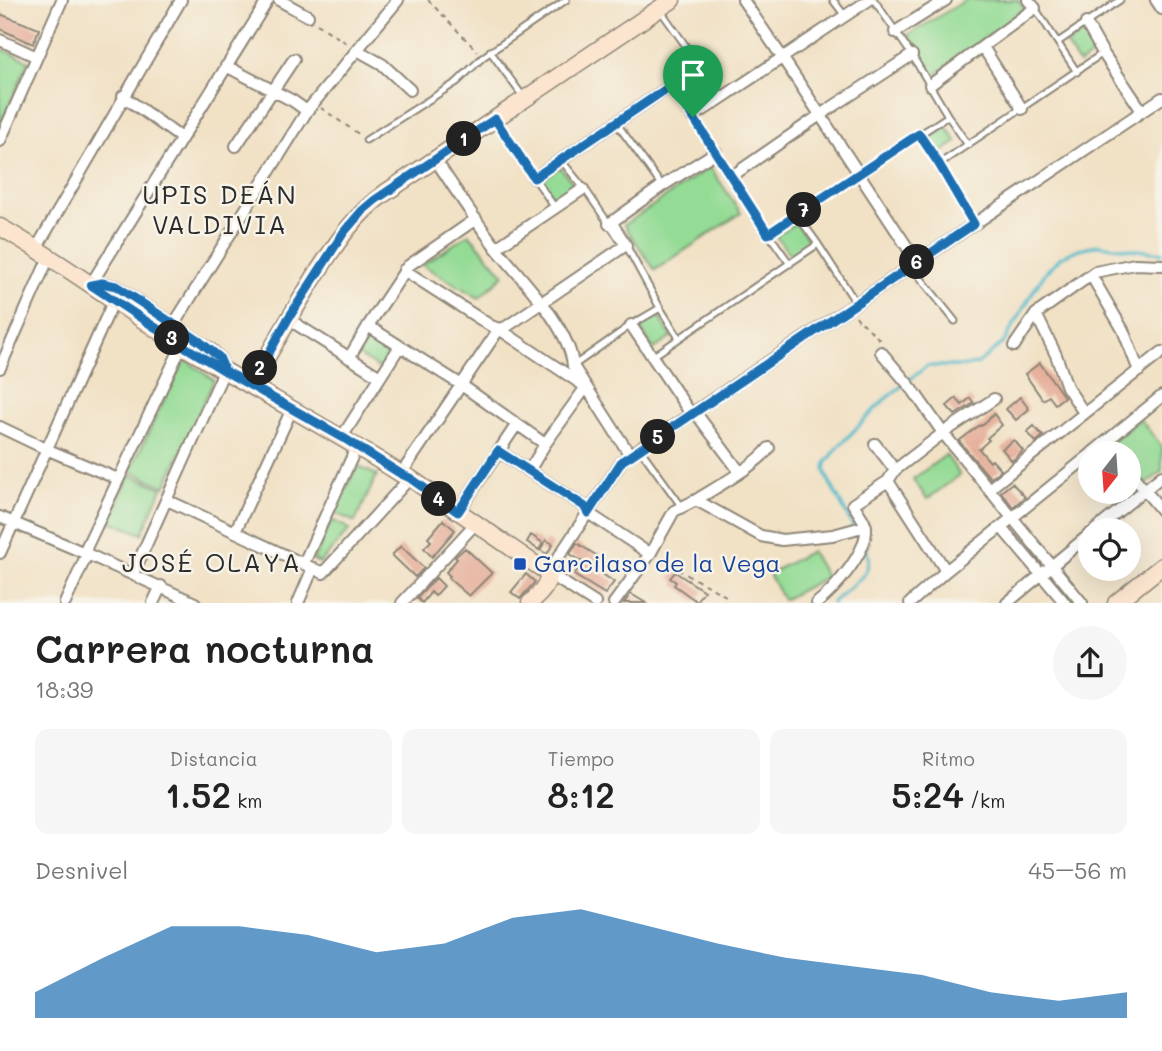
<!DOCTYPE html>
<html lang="es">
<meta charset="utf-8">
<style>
body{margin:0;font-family:Mali,sans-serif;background:#f6f6f6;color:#222;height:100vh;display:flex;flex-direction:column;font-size:26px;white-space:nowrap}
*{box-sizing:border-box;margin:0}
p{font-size:23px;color:#767676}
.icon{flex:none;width:38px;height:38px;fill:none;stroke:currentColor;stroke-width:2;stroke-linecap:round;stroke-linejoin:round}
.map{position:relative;height:603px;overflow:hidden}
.side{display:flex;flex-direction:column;background:#fff;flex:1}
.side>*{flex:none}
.needle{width:46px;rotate:197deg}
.tools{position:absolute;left:1078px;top:441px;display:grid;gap:14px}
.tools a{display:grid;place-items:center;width:63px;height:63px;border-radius:50%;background:#fff;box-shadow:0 7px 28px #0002;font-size:35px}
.pin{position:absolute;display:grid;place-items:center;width:60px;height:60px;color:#fff;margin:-72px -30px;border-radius:50% 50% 50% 0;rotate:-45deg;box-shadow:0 0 7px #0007}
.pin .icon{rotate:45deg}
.km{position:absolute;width:35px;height:35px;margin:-18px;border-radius:50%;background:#222;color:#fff;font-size:19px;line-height:35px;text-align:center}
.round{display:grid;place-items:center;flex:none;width:74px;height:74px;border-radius:37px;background:#f6f6f6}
.summary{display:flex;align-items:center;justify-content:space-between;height:119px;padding:0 35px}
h1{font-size:38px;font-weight:600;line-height:52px}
.stats{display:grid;grid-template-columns:repeat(3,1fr);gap:10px;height:119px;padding:7px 35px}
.stats div{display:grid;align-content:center;border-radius:14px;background:#f6f6f6;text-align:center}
.stats b{font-size:35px;font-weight:600}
.stats small{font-size:19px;font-weight:400}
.stats p{font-size:19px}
.chart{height:196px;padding:14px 35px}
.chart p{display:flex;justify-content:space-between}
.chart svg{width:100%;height:126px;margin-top:7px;fill:#1f6fb2;opacity:.7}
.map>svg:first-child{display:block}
</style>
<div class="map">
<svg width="1162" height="603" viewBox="0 0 1162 603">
<rect width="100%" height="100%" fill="#f7f3e8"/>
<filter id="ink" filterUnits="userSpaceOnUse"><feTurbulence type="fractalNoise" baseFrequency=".0143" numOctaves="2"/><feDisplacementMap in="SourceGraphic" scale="14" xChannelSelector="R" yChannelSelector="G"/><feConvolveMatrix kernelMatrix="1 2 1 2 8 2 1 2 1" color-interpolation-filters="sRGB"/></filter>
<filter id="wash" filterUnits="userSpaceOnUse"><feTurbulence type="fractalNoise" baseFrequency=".00686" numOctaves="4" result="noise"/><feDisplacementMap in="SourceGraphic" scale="28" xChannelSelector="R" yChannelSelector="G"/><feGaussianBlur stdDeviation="1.57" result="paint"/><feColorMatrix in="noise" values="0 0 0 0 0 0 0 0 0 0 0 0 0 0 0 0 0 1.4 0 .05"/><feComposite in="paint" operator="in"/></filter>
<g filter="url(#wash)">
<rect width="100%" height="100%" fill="#f1e1c5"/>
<!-- green -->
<path fill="#94db95" stroke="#608360" stroke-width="2" d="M966,0H1018L1025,9L932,77L908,35Z
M1084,33L1097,52L1079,64L1066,45Z
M0,48L29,61L0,126Z
M699,76L712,93V97L695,108L680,88Z
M946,126L957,142L939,154L929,138Z
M560,167L577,188L556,201L541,180Z
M710,167L741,213L655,270L624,225Z
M796,223L811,244L791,256L776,236Z
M469,234L504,275L479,298L422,265Z
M658,315L672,337L654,349L639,327Z
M370,337L392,350L380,369L358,355Z
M184,359L214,380L165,487L130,471Z
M1140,419L1162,447V471L1145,485L1129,465V453H1119L1111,443Z
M946,455L960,475L927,499L913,479Z
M357,466L377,475L355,522L335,513Z
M130,475L162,488L142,534L110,521Z
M332,520L350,529L320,563L313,560Z
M811,551L826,577L783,600L769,574Z"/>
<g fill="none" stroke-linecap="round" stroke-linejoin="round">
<!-- stream -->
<path stroke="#4cb7c9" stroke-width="3.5" d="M861,541L828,479L825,470L826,463L840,445L884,400L927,366H966L977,364L1004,342L1034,290L1046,272L1061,257L1079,249L1098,245L1162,253
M832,603L863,576C869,566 870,558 865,548"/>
</g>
<g id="blocks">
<!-- building -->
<path fill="#e5ac97" d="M0,14L39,29L33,44L0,29Z
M1040,363L1064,397L1055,404L1049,396L1043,400L1025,374Z
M1020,397L1029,409L1016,420L1006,409Z
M956,398L962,405L970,398L974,403L955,415L947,406Z
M994,414L1002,425L987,438L989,440L979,449L990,462L992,460L1001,470L990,478L959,441L980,425L981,426Z
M1034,426L1043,436L1036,442L1027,432Z
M1014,440L1023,451L1012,461L1002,449Z
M1012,483L1025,497L1013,507L1001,492Z
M443,520L455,530L432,557L424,548L431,541L428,538Z
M531,535L543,543L539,550L527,542Z
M546,540L553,544L547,554L540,550Z
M577,543L602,559L595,569L614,582L605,594L574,575L583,562L570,554Z
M401,546L424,568L415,577L392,555Z
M465,548L492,573L469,596L448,578L450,576L446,572L457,559L455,557Z
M675,572L704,591L696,601L674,585L676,582L670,578Z
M526,574L535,582L520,599L511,592Z
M436,578L444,586L435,596L431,592L422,603L417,598Z
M631,594L646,603H624Z"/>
</g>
</g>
<g filter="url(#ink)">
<use href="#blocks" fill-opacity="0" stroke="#8e8678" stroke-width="2"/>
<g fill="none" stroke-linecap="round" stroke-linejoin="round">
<defs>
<path id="lane" d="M833,0L845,16
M874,0L912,55L948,116L968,145
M1035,8L1077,72
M661,11L722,97
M1058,42L1120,0
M490,51L524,98
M672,86C712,145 748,207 790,264
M496,121L555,208
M617,124L662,186
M919,134L939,164L974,224
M366,140L457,82L483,57L566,0
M561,160L587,192L609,224
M939,164L1103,53
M797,215L818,244L856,303
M768,234L948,116
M626,245L660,308L679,338
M911,266L955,321
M652,357L818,244
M573,366L631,325L660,308
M640,449L682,507"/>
<path id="street" d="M279,0L308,16
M743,0L782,57L917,262
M1156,0L1162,9
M1086,23L1103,53L1142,111
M895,32L946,0
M0,40L37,57
M983,47L1022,109
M357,50L382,64L410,90
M226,66L293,101L307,111
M930,85L1035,8L1028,0
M123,96L181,138
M693,117L869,0
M0,141L62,0
M236,146L294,59
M435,159C455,189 475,220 497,249C521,279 570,327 573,366L630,455
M732,176L820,115L912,55
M534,178L700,66
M609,224L662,186L716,152
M496,248L583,189
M36,249L181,0
M404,270L491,326L499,329L586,387L545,444L529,471
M1091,275L1123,330L1139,371
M91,284L101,283L116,286L212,350L219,357L224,371L133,574
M91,284L268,0
M1036,314L1056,355L1067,387L1084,413
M288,319L380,377
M174,324L307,111L398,0
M631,325L691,414
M368,326L460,384L545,444
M1014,346L1036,314L1095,272L1135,264L1162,265
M881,352L913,390L943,433L1082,603
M349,358L368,326L408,266L476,219
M0,368L49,257
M695,412L740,472
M0,427L46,449L118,479
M342,437L400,346
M1106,442L1115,453
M875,444L895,470
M498,451L584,506L588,513L650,554
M1092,453L1162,396
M1129,471L1162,511
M401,474L499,329L506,327L626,245L611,222
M888,481L946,571
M989,489L1162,352
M167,500L323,573L410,478
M696,500C715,488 757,465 769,448
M458,512L517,424
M0,517L87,554L195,603
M1001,527L1065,603
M1095,530L1162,476
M235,532L292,409
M0,553L114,300
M304,563L357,446
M65,603L87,554L86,548L182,345
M153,603L161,586
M298,603L313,568
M402,603L475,524
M595,603L548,573L622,461L630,455L1162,98
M614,603L650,554L674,511L696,500L761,536L782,540L833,535L866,526
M817,603C835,589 867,552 866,529C866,521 857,511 853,504L888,481L895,470L943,433L994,399
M910,603L946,571L1090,455
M1007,603L1090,534"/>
<path id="secondary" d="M0,227C64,263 122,308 184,347C256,390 330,429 401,474L410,478L548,573C549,587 539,594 530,603
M251,385C272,348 293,312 315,276C336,244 353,216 385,193L672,0
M1116,603L1162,566"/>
</defs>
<!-- lane casing -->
<use href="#lane" stroke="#8e8678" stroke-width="9"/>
<!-- street casing -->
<use href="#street" stroke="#8e8678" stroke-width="14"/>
<!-- secondary casing -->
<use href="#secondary" stroke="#8e8678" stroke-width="19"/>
<!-- path -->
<path stroke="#8e8678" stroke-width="2" stroke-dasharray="5 5" stroke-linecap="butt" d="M428,0L477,51
M317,24L348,44
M321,108L360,135
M856,316L861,324L863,323L881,341
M660,560L726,596"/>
<!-- lane -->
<use href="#lane" stroke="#fff" stroke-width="5"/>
<!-- street -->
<use href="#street" stroke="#fff" stroke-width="10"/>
<!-- secondary -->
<use href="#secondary" stroke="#fce5cf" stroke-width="16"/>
</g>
</g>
<g fill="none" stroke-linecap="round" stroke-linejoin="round" filter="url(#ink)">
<defs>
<path id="route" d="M693,117L672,85L534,178L495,119L375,200L362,211L344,232L288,319L251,385L225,371L219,357L199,341L116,286L102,283L91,285L182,345L225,371L342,437L401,474L410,478L458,512L498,451L584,506L588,513L622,461L630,456L974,224L939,164L919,134L768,234L693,117"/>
</defs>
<!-- route casing -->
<use href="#route" stroke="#fff" stroke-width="14"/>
<!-- route -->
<use href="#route" stroke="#1f6fb2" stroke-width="9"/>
</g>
<!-- markers -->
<rect fill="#1a4fb4" stroke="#f7f3e8" stroke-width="2.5" x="513" y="557" width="14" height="14" rx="3.5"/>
<g text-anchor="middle" stroke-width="5" stroke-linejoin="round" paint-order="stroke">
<!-- transit labels -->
<g font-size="24" fill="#164399" stroke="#f7f3e8" text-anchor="start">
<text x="534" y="572">Garcilaso de la Vega</text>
</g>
<!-- neighbourhood labels -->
<g font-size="26" letter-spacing="2" fill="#2b2b2b" stroke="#f7f3e8">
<text x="220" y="204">UPIS DEÁN<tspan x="220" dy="30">VALDIVIA</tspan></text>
<text x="212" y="572">JOSÉ OLAYA</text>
</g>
</g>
</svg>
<div class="tools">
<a><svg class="needle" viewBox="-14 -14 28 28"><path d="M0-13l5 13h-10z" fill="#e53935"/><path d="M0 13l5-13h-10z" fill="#767676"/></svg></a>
<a><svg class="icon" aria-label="locate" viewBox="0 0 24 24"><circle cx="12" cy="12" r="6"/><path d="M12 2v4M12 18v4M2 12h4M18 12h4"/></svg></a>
</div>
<div class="pin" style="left:693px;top:117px;background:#1e9e55"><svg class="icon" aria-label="arrive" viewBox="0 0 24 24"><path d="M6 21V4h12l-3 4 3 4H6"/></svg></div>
<b class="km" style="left:464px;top:139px">1</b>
<b class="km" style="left:260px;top:368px">2</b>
<b class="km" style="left:172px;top:338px">3</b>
<b class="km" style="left:439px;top:499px">4</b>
<b class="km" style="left:658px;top:437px">5</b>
<b class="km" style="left:917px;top:262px">6</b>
<b class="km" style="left:804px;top:210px">7</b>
</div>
<section class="side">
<div class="summary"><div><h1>Carrera nocturna</h1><p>18:39</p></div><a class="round"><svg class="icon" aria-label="share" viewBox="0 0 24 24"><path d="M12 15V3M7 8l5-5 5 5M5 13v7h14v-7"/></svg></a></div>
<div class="stats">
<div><p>Distancia</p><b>1.52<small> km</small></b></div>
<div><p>Tiempo</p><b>8:12</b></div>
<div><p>Ritmo</p><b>5:24<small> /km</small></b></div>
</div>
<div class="chart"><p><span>Desnivel</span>45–56 m</p>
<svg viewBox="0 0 160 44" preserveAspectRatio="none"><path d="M0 44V35L10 23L20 12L30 12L40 15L50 21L60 18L70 9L80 6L90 12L100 18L110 23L120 26L130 29L140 35L150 38L160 35V44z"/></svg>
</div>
</section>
